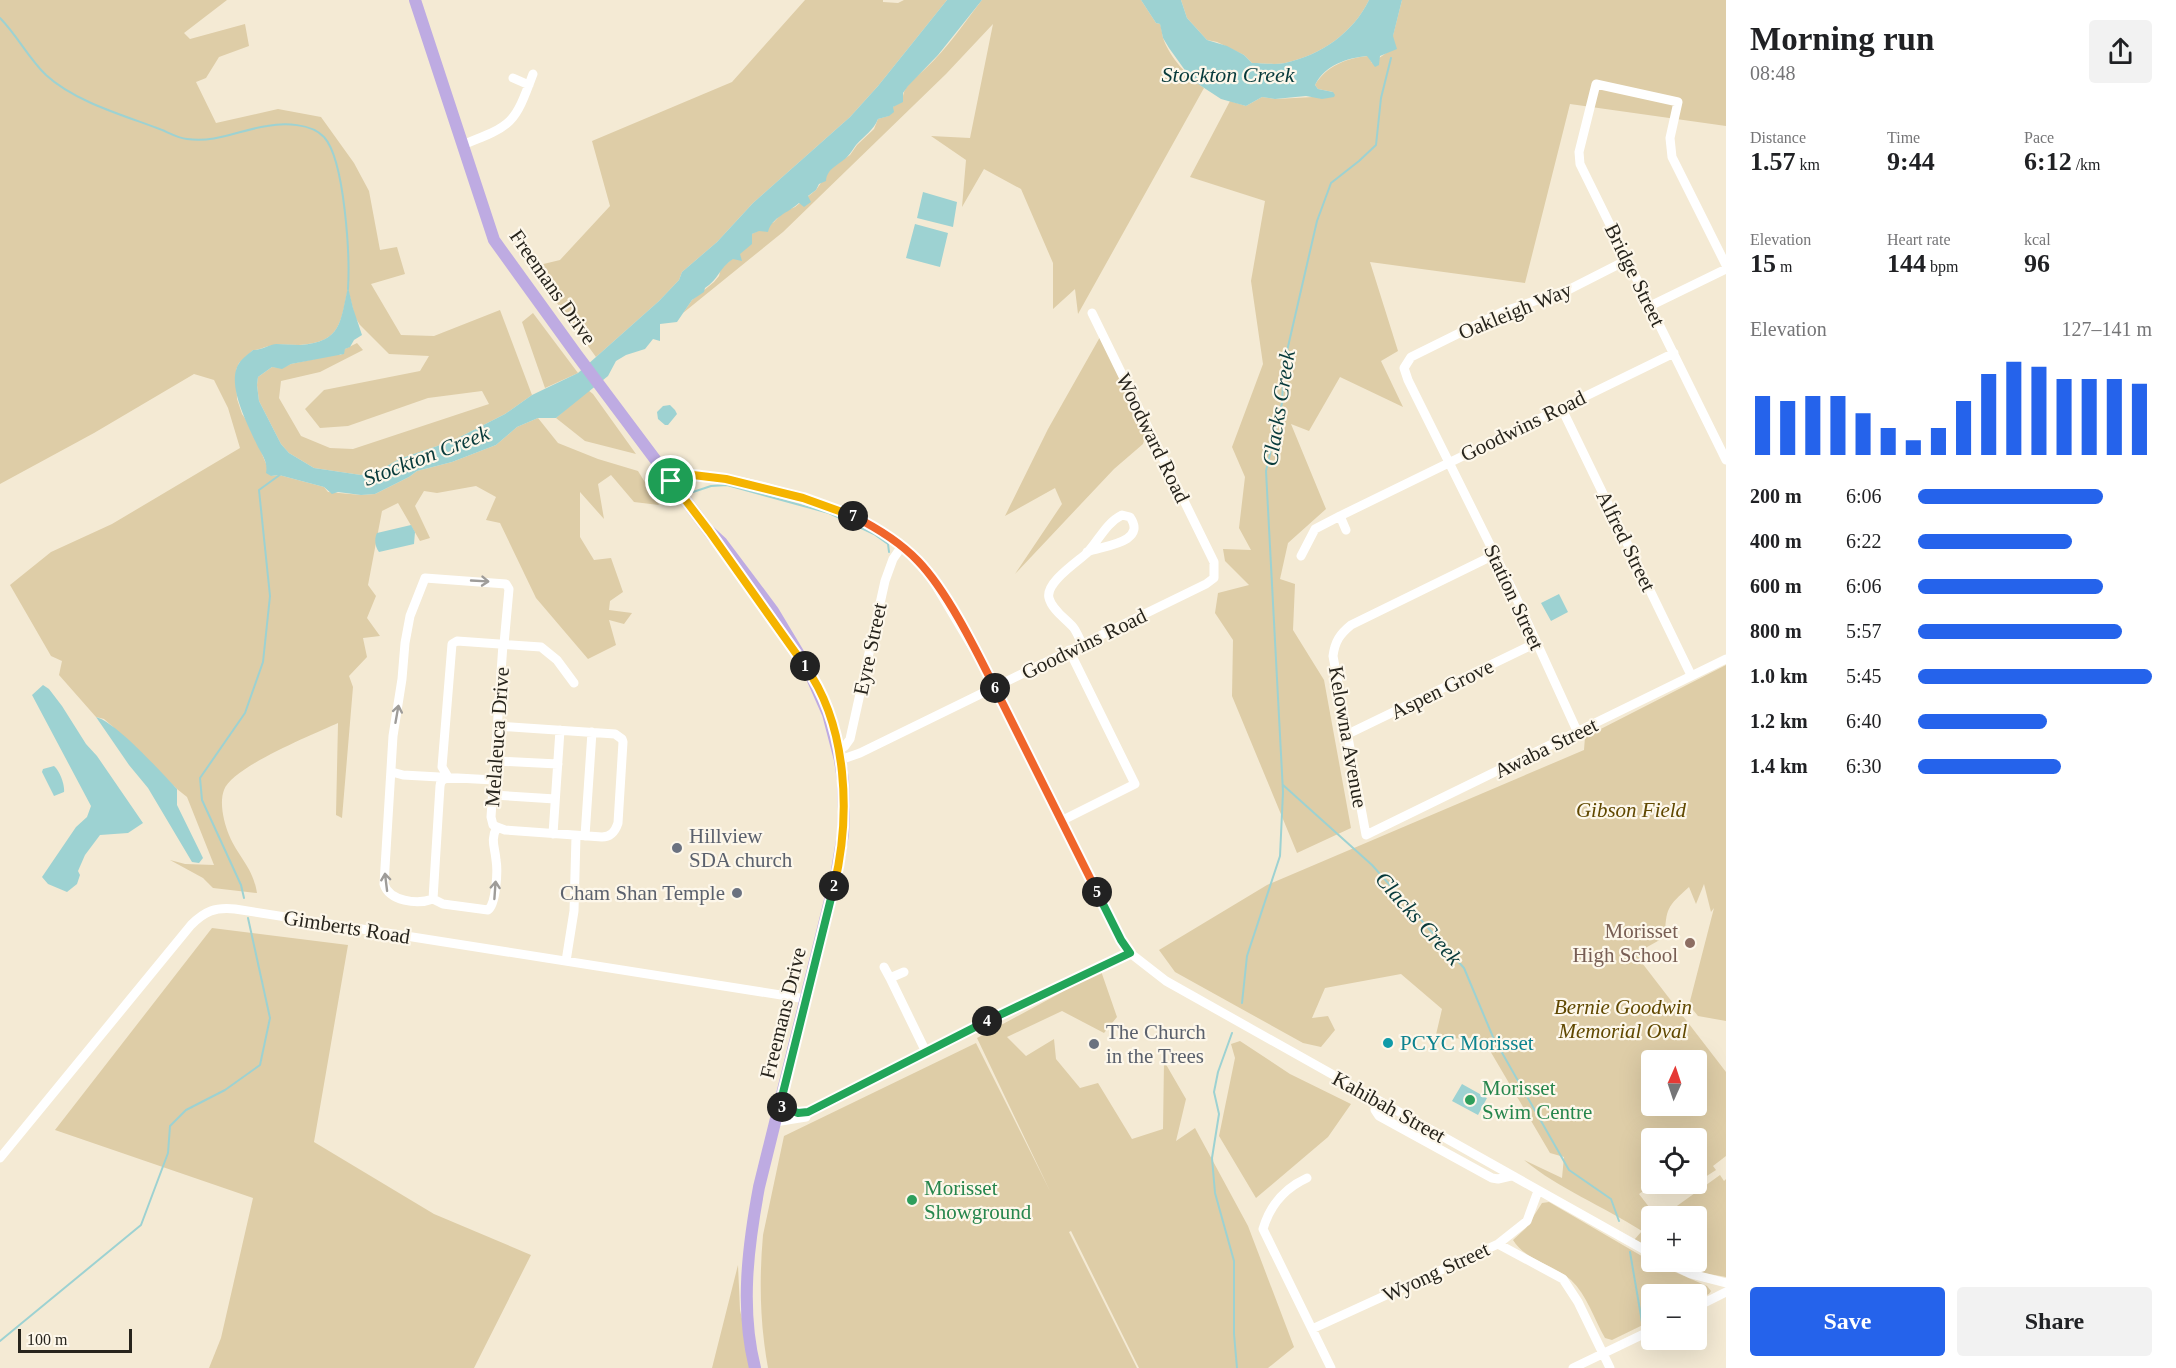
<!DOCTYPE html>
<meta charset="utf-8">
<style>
body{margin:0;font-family:Georgia,serif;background:#f2f2f2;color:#202124;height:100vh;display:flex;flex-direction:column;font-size:22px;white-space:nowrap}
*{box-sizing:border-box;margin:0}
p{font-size:20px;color:#757577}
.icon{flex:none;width:33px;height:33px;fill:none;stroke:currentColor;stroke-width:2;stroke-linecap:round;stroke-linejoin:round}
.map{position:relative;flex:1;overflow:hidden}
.panel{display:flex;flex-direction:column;background:#fff;width:450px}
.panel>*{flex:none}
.needle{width:39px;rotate:3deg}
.fabs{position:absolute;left:1641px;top:1050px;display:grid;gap:12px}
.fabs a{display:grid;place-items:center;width:66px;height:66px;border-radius:6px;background:#fff;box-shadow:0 6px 24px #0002;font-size:30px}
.scale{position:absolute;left:18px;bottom:15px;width:114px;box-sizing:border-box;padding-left:6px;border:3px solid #27241c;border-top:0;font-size:16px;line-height:21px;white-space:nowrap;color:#27241c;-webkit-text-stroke:4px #fdf7ea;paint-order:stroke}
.pin{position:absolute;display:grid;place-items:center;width:51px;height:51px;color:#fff;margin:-26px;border:3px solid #fff;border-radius:50%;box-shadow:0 2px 6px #0007}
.km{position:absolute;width:30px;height:30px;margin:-15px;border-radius:50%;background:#222;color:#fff;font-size:16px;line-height:30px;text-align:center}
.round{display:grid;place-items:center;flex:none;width:63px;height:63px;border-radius:6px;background:#f2f2f2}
.headline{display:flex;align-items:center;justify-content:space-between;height:102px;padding:0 24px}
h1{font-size:33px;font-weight:700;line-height:45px}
.stats{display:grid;grid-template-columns:repeat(3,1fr);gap:9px;height:102px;padding:6px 24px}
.stats div{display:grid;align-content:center}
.stats b{font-size:26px;font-weight:700}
.stats small{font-size:16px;font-weight:400}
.stats p{font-size:16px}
.chart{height:168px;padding:12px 24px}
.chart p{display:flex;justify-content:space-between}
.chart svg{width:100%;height:108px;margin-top:6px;stroke:#2563eb;stroke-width:6}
.action{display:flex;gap:12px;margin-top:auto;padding:12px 24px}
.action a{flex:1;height:69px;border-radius:6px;background:#2563eb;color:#fff;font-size:24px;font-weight:700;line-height:69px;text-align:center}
.action a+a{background:#f2f2f2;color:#202124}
ul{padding:0 24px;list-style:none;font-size:20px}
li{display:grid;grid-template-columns:96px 72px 1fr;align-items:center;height:45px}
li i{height:15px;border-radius:8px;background:#2563eb}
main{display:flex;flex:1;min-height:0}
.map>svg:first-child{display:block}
</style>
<main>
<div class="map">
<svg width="1726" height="1368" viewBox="0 0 1726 1368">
<rect width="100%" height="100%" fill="#f4ead4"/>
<!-- green -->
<path fill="#decda7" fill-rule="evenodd" d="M0,0H227L184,33L190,39L245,24L249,46L219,57L206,78L196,82L216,123L278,109L321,117L354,163L369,191L380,250L397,247L405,274L371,284L401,335L434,336L500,310L532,395L505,414L452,441L399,459L387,466L361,475L314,468L289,453L281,444L259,401L257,385L258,377L272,367L282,368L291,364L333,355H341L345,349L357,343L363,350L320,372L281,381L279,398L301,436L330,448L353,449L489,404L482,391L428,398L348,426L320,428L305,409L324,390L420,371L429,356L389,354L360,325L355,317L348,289C340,324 341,342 299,345C291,345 283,344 276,345C267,345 261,350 253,350L239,363L236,370L237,399L242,414L251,427L271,476L279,475L324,487L328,492L361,495L375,494L409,477L417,471L452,462L496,445L517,427L538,418L558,443L598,459L638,471L659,505L634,502L611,475L598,484L604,519L580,492V537L594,560L611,558L623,592L610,601L609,610L632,613L624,624L609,620L616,645L588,659L536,598L500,523L486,520L496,497L476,486L437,493L424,491L415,506L430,538L420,541L398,503L382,511L368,585L376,596L367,618L380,636L363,638L367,657L349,676L353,687L342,818L336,815L338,723C314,734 232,767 224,790C219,803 224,823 229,835C238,857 253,867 257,893L213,888L203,878L170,860L185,864L214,865L187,797L177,789L112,726L104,719L96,717L59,675L62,661L51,656L10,585L51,552L112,524L240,448L228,408L214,380L194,374L94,433L0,484Z
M805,0H883V2L898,3L904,0H947L878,86L850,117L753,203L717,242L682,272L679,280L659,301L596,357L531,267L560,260L610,206L592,141L732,82Z
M982,0H1141L1156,23L1160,24C1162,29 1162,34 1163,38C1170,58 1188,77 1204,88L1078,314L1075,289L1053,309V263L1021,189L984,169L962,207L966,160L931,136L970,138L993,24L946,74L783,232L683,313L692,300L714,282L719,276L721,268L746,248L752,234L774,222L783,212L795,207L816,190L832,167L850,155L857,145L874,129L878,119L888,116L893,107L903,98C903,86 917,77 925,69C947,49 964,23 982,0Z
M1181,0H1369C1353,33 1321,55 1285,63C1274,65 1262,63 1252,63L1244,55L1217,42L1207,40L1187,18Z
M1402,0H1726V126L1570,104L1525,283L1370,262L1398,351L1381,361L1403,407L1340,377L1309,431L1291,424L1326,509L1288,543L1280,579L1295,584L1293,630L1324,680L1351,828L1297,853L1232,696L1233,640L1215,613L1218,593L1249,585L1225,561L1223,549L1251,550L1239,528L1245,477L1232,447L1263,364L1251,281L1265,201L1190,177L1230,101L1246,106L1262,97L1276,99L1313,97L1333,92L1318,89L1315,85C1326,66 1347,58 1368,56L1372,63L1389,51Z
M533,313L578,373L545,388L522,322Z
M1100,337L1146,434L1143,444L1114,469L1015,574L1062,504L1055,488L1005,516L1048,429Z
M588,390L593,394L636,454L585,441L556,418Z
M1726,665V1021L1698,1016L1689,1005L1714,908L1711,912L1704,884L1696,904L1689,887C1667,907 1666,908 1665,937L1640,951L1639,959L1726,1072V1156L1713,1166L1716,1170L1696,1183V1138H1652V1184H1653L1639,1194L1656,1216H1652L1651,1250L1634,1240L1642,1231C1603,1206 1559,1189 1524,1160L1562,1178L1564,1157L1550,1153L1489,1049L1473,1038L1435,1039L1442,1009L1401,974L1325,988L1312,1018L1328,1016L1335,1030L1321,1047L1303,1043L1175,972L1159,950L1267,885L1584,750L1585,737ZM1652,1060H1696V1106H1652Z
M212,928L348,945L314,1142L434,1214L531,1255L474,1368H209L221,1338L253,1198L55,1130Z
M1101,971L1117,1017L1104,1033L1062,1011L1007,1037L1026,1056L1054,1039L1056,1059L1080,1088L1098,1083L1132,1139L1163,1129L1164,1061L1186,1099L1176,1141L1195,1128L1248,1226L1294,1347L1268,1368H1139L1071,1231L1069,1232L1137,1368H768C760,1324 759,1280 763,1235L784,1136L976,1043L1050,1191L977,1038Z
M1240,1041L1290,1074L1351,1104L1328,1137L1256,1198L1219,1136L1235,1058L1231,1044Z
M1720,1175L1724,1181L1726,1179V1277L1698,1272L1676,1262H1696V1216H1663Z
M1549,1202L1652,1262L1707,1286L1711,1291L1709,1294L1697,1299L1696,1294H1652L1651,1321L1612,1340L1605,1338C1594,1319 1587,1295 1571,1280C1553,1264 1526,1261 1513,1240L1526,1228L1542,1203Z
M738,1265L740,1310L753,1368H712Z"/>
<!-- water -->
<path fill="#9dd2d2" d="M947,0H982L938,55L908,86L903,93V102L893,107L894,112L889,116L878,119C873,131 865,135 856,145C853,149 851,153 847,157C839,165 827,168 826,181L819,184L816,190L808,196L811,202L804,207L799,203C788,213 772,217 768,232L759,231L752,234V244L740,254L742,261L733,259C720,267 718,280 705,288L704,292L692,300L677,322L660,324V341L653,339L645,349L626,355L616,361L608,376L556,418H538L517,427L496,445L452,462L417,471L409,477L375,494L361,495L338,492L332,494L324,487L279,475L271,476L266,473C268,463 263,456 258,447C249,427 228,389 237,367C240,360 247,355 253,350C262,350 268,345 276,344C284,344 292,345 300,345C342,342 340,322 348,287L353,308L362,335L354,340L350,347L345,349L344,354L291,364L282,369L272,367L258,377L257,385L259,401L281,444L289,453L314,468L361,475L387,466L399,459L452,441L505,414L532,395L578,373L659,301L679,280L682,272L717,242L753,203L850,117L878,86Z
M1141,0H1181L1187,18L1207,40L1227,46L1244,55L1252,63C1262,63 1274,65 1285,63C1321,55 1353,33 1369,0H1402L1393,36L1397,49L1380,56L1379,65L1375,67L1367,56C1347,58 1325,65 1315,85L1318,89L1333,92L1335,95L1334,97L1322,99L1306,96L1275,99L1262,97L1246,106L1221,99L1192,80L1169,48L1163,38L1160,24L1156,23Z
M923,192L957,202L953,227L917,218Z
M915,224L948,233L940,267L906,258Z
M670,405L675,410L677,414L668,425H665L658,419L657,412L663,406Z
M411,525L415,532L414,544L379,552C375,547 374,539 377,533Z
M1559,594L1568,612L1551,621L1541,603Z
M43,685L49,689L62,706L86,744L97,756L143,823L128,833L100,835L85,855L78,871L80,875L77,884L67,892L48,884L42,877L76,827L87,817L91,806L32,695Z
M96,717C117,723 160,771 177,789V805L203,858L199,863L192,862L148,788L129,765Z
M54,766C60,771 65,785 64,792L54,796L42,772L43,769Z
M1462,1084L1487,1098L1478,1115L1452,1101Z"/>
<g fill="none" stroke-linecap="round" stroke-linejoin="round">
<!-- stream -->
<path stroke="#9dd2d2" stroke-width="2" d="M0,18C17,35 29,59 46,75C74,101 122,115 157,128C166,131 177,138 187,139C217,143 239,130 267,126C284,123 311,123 324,137C345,160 350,257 348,289
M693,492L711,486L727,485L829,513L874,534L888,544L889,552
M1283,785L1372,865L1464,968L1493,1037L1569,1170L1611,1199L1619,1221
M244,898L241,885L202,800L200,778L245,713L263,662L270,596L259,490L281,474
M1242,1003L1247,956L1280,856L1283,792L1266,471L1282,403L1284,364L1317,221L1331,183L1359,161L1376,145L1381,98L1391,58
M1232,1033L1218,1072L1214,1092L1219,1114L1212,1158L1215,1193L1234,1261V1334L1237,1368
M1630,1252L1642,1322
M0,1341L141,1225L168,1153L170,1126L186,1110L225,1090L260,1065L270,1018L248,918"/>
<!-- minor -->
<path stroke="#fff" stroke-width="9" d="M513,78L529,85
M462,145C513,125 514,125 533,74
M1726,265L1672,157L1670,138L1678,102L1596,84L1579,152L1580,164L1726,460
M1650,306L1726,269
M1561,407L1691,675
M671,481C705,461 840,507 874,527C898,540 914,560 933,578
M1346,530L1340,516L1674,353
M1494,555L1351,625C1340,634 1335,641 1333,656L1366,835L1726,659
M1301,556L1315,529L1340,516
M929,574L989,675L1113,925L1130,953L1166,981L1652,1254
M1082,644C1079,638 1077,632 1073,627C1066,619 1052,610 1049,598C1045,583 1077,562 1087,553C1099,540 1106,523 1122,515L1130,517C1148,543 1101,546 1087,552
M1578,733L1515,595L1408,380L1404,368L1411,357L1502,312L1570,289L1627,260
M1348,734L1536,643
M838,750L845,746L850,739L885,581L893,559L902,546
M840,760L860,753L1206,584L1214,578V562L1092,313
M495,761L558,764
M392,772L403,775L494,780
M448,777L442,767L452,644L457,641L541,647L557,660L574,683
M493,795L555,799
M1061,821L1135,784L1069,650
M497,827C490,840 495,847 496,860C498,871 496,904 488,910L443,904L433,899C417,905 389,901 384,884L393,736L402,679L405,643L410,616L425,578L506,584L509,589L504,644
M497,827L505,830L602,837C611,837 615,832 618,823L623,742L622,739L615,734L497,726
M497,827L493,825L491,817L503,644
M553,834L560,730
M585,836L592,732
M433,899L440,786L441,781L448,777
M566,961L574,911L576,836
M884,967L890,978
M904,972L890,978L926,1052
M1378,1101L1375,1110L1379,1116L1492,1178L1498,1179L1511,1176
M780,1105L798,1113L808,1112L975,1027L1130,953
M775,1122L806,1117
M0,1158L191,925C205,911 215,907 235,909L806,999
M1307,1178C1285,1188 1270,1205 1263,1229L1331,1368
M1498,1244L1563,1279L1578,1302L1610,1368
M1666,1262L1691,1274L1726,1283
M1696,1307L1726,1292
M1312,1329L1498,1244L1527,1221L1538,1191
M1573,1368L1652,1330"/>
<!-- major -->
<path stroke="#beabe2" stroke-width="12" d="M415,0L494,240L577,355L714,538
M709,531L722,543L773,611L809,671L828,714L840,760L843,780L844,812L843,834L836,876L759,1187C748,1246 740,1309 755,1368"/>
</g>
<!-- one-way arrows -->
<defs><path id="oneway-shaft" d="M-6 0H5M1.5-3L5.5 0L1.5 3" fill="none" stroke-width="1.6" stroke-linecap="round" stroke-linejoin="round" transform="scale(1.5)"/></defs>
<g stroke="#9e9c99">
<use href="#oneway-shaft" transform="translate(480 581) rotate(3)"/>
<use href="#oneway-shaft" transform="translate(397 714) rotate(-80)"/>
<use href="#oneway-shaft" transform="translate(386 882) rotate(-97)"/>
<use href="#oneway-shaft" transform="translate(495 890) rotate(-86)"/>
</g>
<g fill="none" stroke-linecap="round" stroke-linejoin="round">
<defs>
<path id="split-1" d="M671,481L709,531L805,666"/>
<path id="split-2" d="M805,666C848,726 851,816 834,886"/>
<path id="split-3" d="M782,1107L780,1105L834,886"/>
<path id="split-4" d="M782,1107L798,1113L808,1112L987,1021"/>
<path id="split-5" d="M987,1021L1130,953L1121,940L1097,892"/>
<path id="split-6" d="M995,688L1097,892"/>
<path id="split-7" d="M853,516C877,528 899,541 918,561C947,591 976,650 995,688"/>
<path id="split-8" d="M671,481L681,476L693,475L726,479L803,498L853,516"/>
</defs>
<!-- split-1 casing -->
<use href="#split-1" stroke="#fff" stroke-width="12"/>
<!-- split-2 casing -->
<use href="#split-2" stroke="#fff" stroke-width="12"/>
<!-- split-3 casing -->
<use href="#split-3" stroke="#fff" stroke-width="12"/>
<!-- split-4 casing -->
<use href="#split-4" stroke="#fff" stroke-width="12"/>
<!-- split-5 casing -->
<use href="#split-5" stroke="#fff" stroke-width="12"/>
<!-- split-6 casing -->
<use href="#split-6" stroke="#fff" stroke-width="12"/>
<!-- split-7 casing -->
<use href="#split-7" stroke="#fff" stroke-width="12"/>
<!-- split-8 casing -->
<use href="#split-8" stroke="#fff" stroke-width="12"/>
<!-- split-1 -->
<use href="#split-1" stroke="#f5b400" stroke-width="8"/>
<!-- split-2 -->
<use href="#split-2" stroke="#f5b400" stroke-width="8"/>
<!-- split-3 -->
<use href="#split-3" stroke="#22a559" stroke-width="8"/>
<!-- split-4 -->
<use href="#split-4" stroke="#22a559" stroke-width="8"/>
<!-- split-5 -->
<use href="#split-5" stroke="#22a559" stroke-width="8"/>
<!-- split-6 -->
<use href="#split-6" stroke="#f0652b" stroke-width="8"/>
<!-- split-7 -->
<use href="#split-7" stroke="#f0652b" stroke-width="8"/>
<!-- split-8 -->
<use href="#split-8" stroke="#f5b400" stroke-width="8"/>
</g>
<!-- markers -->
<g fill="#6b7280" stroke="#fdf7ea" stroke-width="2">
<circle cx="677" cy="848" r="6"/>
<circle cx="737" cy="893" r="6"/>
<circle cx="1094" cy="1044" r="6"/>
</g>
<circle fill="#8d6e63" stroke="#fdf7ea" stroke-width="2" cx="1690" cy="943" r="6"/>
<circle fill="#0f9aa8" stroke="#fdf7ea" stroke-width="2" cx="1388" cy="1043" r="6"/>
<g fill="#2e9e5b" stroke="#fdf7ea" stroke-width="2">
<circle cx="1470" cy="1100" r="6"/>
<circle cx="912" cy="1200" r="6"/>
</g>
<g text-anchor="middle" stroke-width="4.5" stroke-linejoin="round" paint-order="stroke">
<!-- street labels -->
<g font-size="21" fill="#27241c" stroke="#fdf7ea">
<text transform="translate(1635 275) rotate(64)" y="7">Bridge Street</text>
<text transform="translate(553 287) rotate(55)" y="7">Freemans Drive</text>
<text transform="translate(1515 311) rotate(-22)" y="7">Oakleigh Way</text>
<text transform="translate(1523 426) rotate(-26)" y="7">Goodwins Road</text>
<text transform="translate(1153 438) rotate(64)" y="7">Woodward Road</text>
<text transform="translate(1626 541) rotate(64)" y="7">Alfred Street</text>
<text transform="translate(1514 597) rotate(65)" y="7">Station Street</text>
<text transform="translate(1084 644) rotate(-26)" y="7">Goodwins Road</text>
<text transform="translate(870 649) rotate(-78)" y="7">Eyre Street</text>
<text transform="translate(1442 689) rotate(-26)" y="7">Aspen Grove</text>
<text transform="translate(497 737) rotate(-86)" y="7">Melaleuca Drive</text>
<text transform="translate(1348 737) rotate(80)" y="7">Kelowna Avenue</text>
<text transform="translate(1546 748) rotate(-26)" y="7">Awaba Street</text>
<text transform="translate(347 927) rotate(9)" y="7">Gimberts Road</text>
<text transform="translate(783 1013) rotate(-76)" y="7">Freemans Drive</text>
<text transform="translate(1389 1107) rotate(29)" y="7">Kahibah Street</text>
<text transform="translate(1436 1272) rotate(-25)" y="7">Wyong Street</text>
</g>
<!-- park labels -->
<g font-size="21" font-style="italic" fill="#604801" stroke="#fdf7ea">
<text x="1631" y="817">Gibson Field</text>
<text x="1623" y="1014">Bernie Goodwin<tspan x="1623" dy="24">Memorial Oval</tspan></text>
</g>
<!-- worship labels -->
<g font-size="21" fill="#5b616d" stroke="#fdf7ea" text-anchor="start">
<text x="689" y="843">Hillview<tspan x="689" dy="24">SDA church</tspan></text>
<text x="725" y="900" text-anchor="end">Cham Shan Temple</text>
<text x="1106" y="1039">The Church<tspan x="1106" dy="24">in the Trees</tspan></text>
</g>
<!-- education labels -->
<g font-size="21" fill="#785e54" stroke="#fdf7ea" text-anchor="end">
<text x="1678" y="938">Morisset<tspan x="1678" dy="24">High School</tspan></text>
</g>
<!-- culture labels -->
<g font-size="21" fill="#0d838f" stroke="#fdf7ea" text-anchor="start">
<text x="1400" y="1050">PCYC Morisset</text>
</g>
<!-- leisure labels -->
<g font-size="21" fill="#27864d" stroke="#fdf7ea" text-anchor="start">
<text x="1482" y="1095">Morisset<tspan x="1482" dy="24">Swim Centre</tspan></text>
<text x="924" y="1195">Morisset<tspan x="924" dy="24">Showground</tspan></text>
</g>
<!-- water labels -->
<g font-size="22" font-style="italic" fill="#073a3b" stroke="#fdf7ea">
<text x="1228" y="82">Stockton Creek</text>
<text transform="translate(1278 408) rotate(-81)" y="8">Clacks Creek</text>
<text transform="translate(426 455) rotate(-21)" y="8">Stockton Creek</text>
<text transform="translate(1419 918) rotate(48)" y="8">Clacks Creek</text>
</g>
</g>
</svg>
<div class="fabs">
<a><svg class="needle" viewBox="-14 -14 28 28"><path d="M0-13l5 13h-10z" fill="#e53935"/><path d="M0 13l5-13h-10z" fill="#757577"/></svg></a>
<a><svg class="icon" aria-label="locate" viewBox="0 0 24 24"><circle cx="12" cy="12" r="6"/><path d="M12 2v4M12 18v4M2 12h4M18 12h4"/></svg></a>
<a>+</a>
<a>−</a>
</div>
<div class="scale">100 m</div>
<div class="pin" style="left:671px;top:481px;background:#1e9e55"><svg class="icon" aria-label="arrive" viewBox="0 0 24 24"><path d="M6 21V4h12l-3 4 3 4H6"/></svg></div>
<b class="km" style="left:805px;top:666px">1</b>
<b class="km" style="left:834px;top:886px">2</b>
<b class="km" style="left:782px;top:1107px">3</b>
<b class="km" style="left:987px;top:1021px">4</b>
<b class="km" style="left:1097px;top:892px">5</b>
<b class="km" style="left:995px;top:688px">6</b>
<b class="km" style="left:853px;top:516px">7</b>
</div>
<section class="panel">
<div class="headline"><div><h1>Morning run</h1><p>08:48</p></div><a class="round"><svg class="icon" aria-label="share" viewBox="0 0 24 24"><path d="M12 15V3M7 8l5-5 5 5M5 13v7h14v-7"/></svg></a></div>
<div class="stats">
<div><p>Distance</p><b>1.57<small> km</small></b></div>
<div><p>Time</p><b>9:44</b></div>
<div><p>Pace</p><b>6:12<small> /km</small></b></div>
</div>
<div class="stats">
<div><p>Elevation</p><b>15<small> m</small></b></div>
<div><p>Heart rate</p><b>144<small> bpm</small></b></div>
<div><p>kcal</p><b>96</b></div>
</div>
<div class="chart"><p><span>Elevation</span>127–141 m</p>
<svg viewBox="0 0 160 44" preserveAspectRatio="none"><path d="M5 44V20M15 44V22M25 44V20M35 44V20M45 44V27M55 44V33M65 44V38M75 44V33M85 44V22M95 44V11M105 44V6M115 44V8M125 44V13M135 44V13M145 44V13M155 44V15"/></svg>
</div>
<ul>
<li><b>200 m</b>6:06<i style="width:79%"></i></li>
<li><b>400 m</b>6:22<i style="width:66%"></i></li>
<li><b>600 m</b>6:06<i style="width:79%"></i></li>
<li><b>800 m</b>5:57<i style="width:87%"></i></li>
<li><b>1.0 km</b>5:45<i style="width:100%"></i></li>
<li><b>1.2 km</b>6:40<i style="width:55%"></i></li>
<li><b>1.4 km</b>6:30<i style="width:61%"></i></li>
</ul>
<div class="action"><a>Save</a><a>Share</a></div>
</section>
</main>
